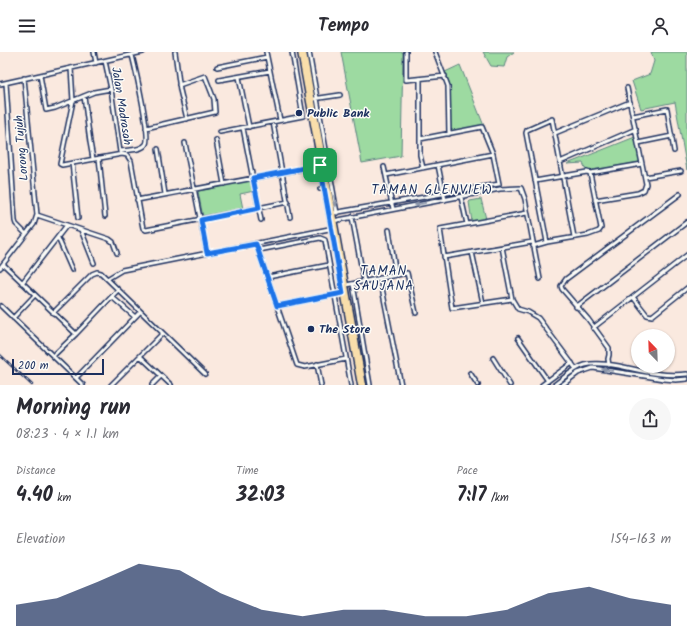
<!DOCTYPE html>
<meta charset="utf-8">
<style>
body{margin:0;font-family:Kalam,sans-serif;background:#f7f7f7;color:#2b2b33;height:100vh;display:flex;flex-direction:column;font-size:15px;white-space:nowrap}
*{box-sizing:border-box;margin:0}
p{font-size:13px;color:#7c7c81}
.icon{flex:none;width:22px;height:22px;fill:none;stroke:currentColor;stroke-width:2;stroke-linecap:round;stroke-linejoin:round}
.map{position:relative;height:333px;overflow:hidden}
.drawer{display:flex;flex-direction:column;background:#fff;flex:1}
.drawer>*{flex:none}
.needle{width:26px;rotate:337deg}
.controls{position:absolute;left:631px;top:277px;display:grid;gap:8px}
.controls a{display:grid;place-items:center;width:44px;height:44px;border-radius:50%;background:#fff;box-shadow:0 1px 3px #0004;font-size:20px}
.scale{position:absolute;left:12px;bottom:10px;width:92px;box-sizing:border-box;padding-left:4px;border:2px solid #1b2f5e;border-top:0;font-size:11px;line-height:14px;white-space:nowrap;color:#1b2f5e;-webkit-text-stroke:3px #fdfcf7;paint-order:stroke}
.pin{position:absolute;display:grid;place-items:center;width:34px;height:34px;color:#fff;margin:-17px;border-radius:8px;box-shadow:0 2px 6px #0006}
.round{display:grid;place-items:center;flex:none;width:42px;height:42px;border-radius:21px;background:#f7f7f7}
.overview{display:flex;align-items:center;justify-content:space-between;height:68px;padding:0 16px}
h1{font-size:22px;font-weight:700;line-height:30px}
.metrics{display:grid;grid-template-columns:repeat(3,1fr);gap:6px;height:68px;padding:4px 16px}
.metrics div{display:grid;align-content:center}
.metrics b{font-size:20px;font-weight:700}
.metrics small{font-size:11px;font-weight:400}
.metrics p{font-size:11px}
.chart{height:112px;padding:8px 16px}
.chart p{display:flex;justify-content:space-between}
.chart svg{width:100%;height:72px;margin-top:4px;fill:#1b2f5e;opacity:.7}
header{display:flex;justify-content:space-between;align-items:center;height:52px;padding:0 16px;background:#fff;font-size:18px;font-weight:700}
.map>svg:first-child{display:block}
</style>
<header><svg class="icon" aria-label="menu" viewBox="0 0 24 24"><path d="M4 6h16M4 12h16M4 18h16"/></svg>Tempo<svg class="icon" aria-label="person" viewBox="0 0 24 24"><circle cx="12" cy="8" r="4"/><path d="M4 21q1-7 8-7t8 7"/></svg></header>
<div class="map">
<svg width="687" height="333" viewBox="0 0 687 333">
<rect width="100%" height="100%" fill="#fae9df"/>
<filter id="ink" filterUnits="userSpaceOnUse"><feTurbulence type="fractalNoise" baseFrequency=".025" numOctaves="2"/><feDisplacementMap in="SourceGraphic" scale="8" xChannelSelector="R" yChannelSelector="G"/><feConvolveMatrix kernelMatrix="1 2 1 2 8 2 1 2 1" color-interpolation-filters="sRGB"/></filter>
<g filter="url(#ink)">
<!-- green -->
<path fill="#9ddaa1" stroke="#5c8480" d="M341,0H403L401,104L362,111Z
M483,0H514L507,5L504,15L491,14Z
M651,0H687V118L675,50L641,57L632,29L650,22L654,9Z
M460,13L484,74L454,80L450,76V33L445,20Z
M635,85L640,110L591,119L586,118L583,111L567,112Z
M252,128L254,139L240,142L243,157L203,165L198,139Z
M481,147L486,167L472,170L469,150L470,149Z"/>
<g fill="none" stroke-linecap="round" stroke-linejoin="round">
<defs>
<path id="minor" d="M94,0L96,11
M175,0L180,38L187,67
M266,0L280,68
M309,0L337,161
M406,0V28L445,24
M435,0L448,34L449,82
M105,9L111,37L120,100
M217,15L267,5
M71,16L73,49L60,112L62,113L122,102L127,103L131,109L142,171L143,176L146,178L288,150
M40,23L46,58L55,56L94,40L111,37
M239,25L249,75
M420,27V103L423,116
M219,28L270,19
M6,31L15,169L16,172L26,182
M0,32L143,0
M84,44L90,90L93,107
M313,47L340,43
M633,64L667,57L674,99
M273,70L290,165
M146,76L215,60L214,47L205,24L179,33
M243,76L261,168
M220,80L303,64L292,0
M555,81L630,50
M420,87L482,75L493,102L499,132
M216,88L224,132
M185,91L207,201
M638,91L672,84
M158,97L165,142
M120,99C127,98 142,99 146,92C151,85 135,15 132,3
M99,106L105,164
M560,110L636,77
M72,111L78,166
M438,113L445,148
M384,115L393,157
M386,123L493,102
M645,125L681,119
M535,129L587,120L590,121L642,112
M320,137H324
M461,145L467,172
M137,148L307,116L320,113
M595,148L638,141L644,138L646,132L627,36
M333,161L499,132
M37,163L109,187L113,190L117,201
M352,165L364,229
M333,169L500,137L521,136L525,147L540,227
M81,178L94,211
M389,178L396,223
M58,186L72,218
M547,190L526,81L527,78L552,67L574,185
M256,192L297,313L305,315L346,307
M533,194L547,190L588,183L599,179L601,176L590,121
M502,195L512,247L452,256L440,177L527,161
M259,198L320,186L325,188L351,333
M472,200L483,251
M444,205L532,190
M3,212L76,282
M0,216L34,172L37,163L24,26
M268,225L329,213
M380,226L401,333
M107,227L122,218L334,176
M22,231L67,173
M353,232L370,333
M346,233L407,221L416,261
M112,245L135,265
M633,245L647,263L652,264L687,236
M512,247L518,257L528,260L538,266L576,317
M1,254L83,333
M277,254L343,241
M576,255L687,170
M53,261L92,222L97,220L101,221L205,322
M13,266L34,244
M593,276L687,203
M518,286L548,329
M53,304L76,282L118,238
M140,304L171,333
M493,306L510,333
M317,312L321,333
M609,313L608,307L609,303V296L588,267L562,237L561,234L566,227L680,142
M470,321L478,333
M76,326L140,260
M111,333L162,282
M152,333L161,324
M542,333L572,311
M554,333C564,326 574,316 585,313C596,310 608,312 619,314C642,319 664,325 687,322
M562,333L578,321L593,316L664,327L676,328L687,327"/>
<path id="major" d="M300,0L360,333
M304,0L364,333"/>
</defs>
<!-- minor casing -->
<use href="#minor" stroke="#1b2f5e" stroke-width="6"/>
<!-- major casing -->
<use href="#major" stroke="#1b2f5e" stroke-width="7"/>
<!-- minor -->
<use href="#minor" stroke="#fdfcf7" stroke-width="3"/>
<!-- major -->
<use href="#major" stroke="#f9deab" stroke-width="4"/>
<defs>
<path id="rail" d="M0,303L32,333"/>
</defs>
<!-- rail casing -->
<use href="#rail" stroke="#1b2f5e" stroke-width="2.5"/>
<!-- rail -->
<use href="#rail" stroke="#fdfcf7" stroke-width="1" stroke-dasharray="3" stroke-linecap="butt"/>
</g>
<!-- one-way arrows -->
<defs><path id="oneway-solid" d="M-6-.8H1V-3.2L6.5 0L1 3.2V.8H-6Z"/></defs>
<g fill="#8c96aa">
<use href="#oneway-solid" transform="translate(335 149) rotate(80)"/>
<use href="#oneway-solid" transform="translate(420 152) rotate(169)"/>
<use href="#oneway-solid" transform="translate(607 318) rotate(-171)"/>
</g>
</g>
<g fill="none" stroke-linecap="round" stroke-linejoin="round" filter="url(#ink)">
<defs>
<path id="route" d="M320,113L343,241L277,254L256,192L207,201L201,168L259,156L253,126Z"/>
</defs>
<!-- route casing -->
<use href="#route" stroke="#fff" stroke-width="8"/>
<!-- route -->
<use href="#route" stroke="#1a73e8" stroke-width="5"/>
</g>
<!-- markers -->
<g fill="#1b2f5e" stroke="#fdfcf7" stroke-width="1.5">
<circle cx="299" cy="61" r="4"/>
<circle cx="311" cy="277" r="4"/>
</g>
<g text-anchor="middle" stroke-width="3" stroke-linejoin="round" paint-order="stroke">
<!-- street labels -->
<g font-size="12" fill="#1b2f5e" stroke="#fdfcf7">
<text transform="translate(122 54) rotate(81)" y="4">Jalan Madrasah</text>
<text transform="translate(21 96) rotate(-95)" y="4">Lorong Tujuh</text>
</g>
<!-- poi labels -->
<g font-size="12" font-weight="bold" fill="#1b2f5e" stroke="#fdfcf7" text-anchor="start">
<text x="307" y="65">Public Bank</text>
<text x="319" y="281">The Store</text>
</g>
<!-- neighbourhood labels -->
<g font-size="13" letter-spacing="1" fill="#1b2f5e" stroke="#fdfcf7">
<text x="432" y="142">TAMAN GLENVIEW</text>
<text x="384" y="223">TAMAN<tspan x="384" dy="15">SAUJANA</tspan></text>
</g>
</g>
</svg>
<div class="controls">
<a><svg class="needle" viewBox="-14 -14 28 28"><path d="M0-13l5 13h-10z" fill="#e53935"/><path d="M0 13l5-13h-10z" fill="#7c7c81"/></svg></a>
</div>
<div class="scale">200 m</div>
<div class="pin" style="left:320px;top:113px;background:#1e9e55"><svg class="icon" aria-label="arrive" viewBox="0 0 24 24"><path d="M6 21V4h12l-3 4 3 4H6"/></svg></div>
</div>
<section class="drawer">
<div class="overview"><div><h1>Morning run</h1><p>08:23 · 4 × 1.1 km</p></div><a class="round"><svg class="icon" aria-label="share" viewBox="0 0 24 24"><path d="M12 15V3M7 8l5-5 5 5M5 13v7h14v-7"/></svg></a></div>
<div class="metrics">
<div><p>Distance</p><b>4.40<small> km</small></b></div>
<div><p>Time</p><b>32:03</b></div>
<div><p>Pace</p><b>7:17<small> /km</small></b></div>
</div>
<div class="chart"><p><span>Elevation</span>154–163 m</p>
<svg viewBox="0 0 160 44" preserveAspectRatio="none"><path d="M0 44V31L10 27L20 17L30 6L40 10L50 24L60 34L70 38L80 34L90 34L100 38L110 38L120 34L130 24L140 20L150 27L160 31V44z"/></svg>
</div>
</section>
